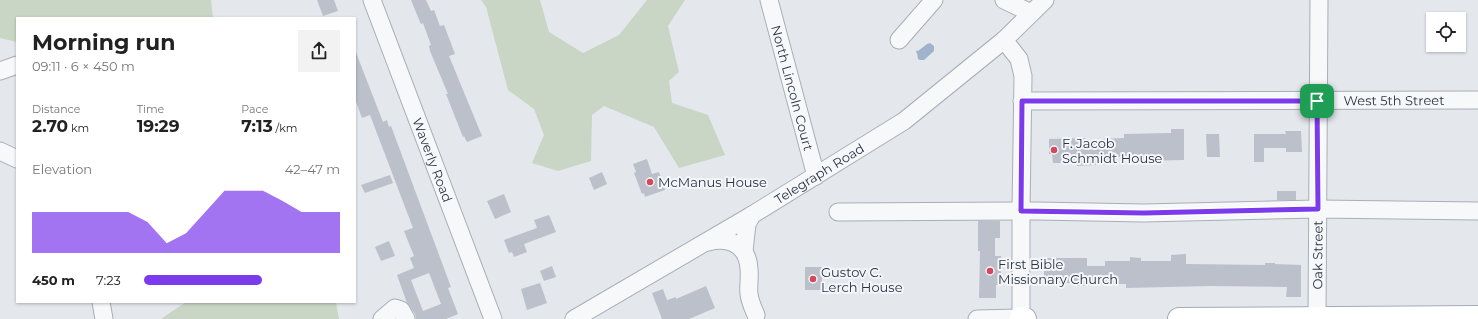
<!DOCTYPE html>
<meta charset="utf-8">
<style>
body{margin:0;font-family:Montserrat,sans-serif;background:#f2f2f2;color:#222;height:100vh;display:flex;flex-direction:column;font-size:15px;white-space:nowrap}
*{box-sizing:border-box;margin:0}
p{font-size:13px;color:#767676}
.icon{flex:none;width:22px;height:22px;fill:none;stroke:currentColor;stroke-width:2;stroke-linecap:round;stroke-linejoin:round}
.map{position:relative;flex:1;overflow:hidden}
.panel{position:absolute;left:16px;top:17px;width:340px;height:286px;display:flex;flex-direction:column;background:#fff;border-radius:0px;box-shadow:0 1px 3px #0004}
.panel>*{flex:none}
.tools{position:absolute;left:1426px;top:12px;display:grid;gap:8px}
.tools a{display:grid;place-items:center;width:40px;height:40px;border-radius:0px;background:#fff;box-shadow:0 1px 3px #0004;font-size:20px}
.pin{position:absolute;display:grid;place-items:center;width:34px;height:34px;color:#fff;margin:-17px;border-radius:8px;box-shadow:0 2px 6px #0006}
.round{display:grid;place-items:center;flex:none;width:42px;height:42px;border-radius:0px;background:#f2f2f2}
.head{display:flex;align-items:center;justify-content:space-between;height:68px;padding:0 16px}
h1{font-size:22px;font-weight:700;line-height:30px}
.figures{display:grid;grid-template-columns:repeat(3,1fr);gap:6px;height:68px;padding:4px 16px}
.figures div{display:grid;align-content:center}
.figures b{font-size:17px;font-weight:700}
.figures small{font-size:11px;font-weight:400}
.figures p{font-size:11px}
.chart{height:112px;padding:8px 16px}
.chart p{display:flex;justify-content:space-between}
.chart svg{width:100%;height:72px;margin-top:4px;fill:#7c3aed;opacity:.7}
ul{padding:0 16px;list-style:none;font-size:13px}
li{display:grid;grid-template-columns:64px 48px 1fr;align-items:center;height:30px}
li i{height:10px;border-radius:5px;background:#7c3aed}
.map>svg:first-child{display:block}
</style>
<div class="map">
<svg width="1478" height="319" viewBox="0 0 1478 319">
<rect width="100%" height="100%" fill="#e4e7ec"/>
<!-- green -->
<path fill="#c9d6c5" d="M0,0H211L213,18H17V42L0,38Z
M481,0H540L549,32L583,53L619,35L647,0H685L668,26L679,72L669,81L672,103L708,115L725,155L679,168L654,127L604,106L592,115L591,161L558,171L532,163L544,135L534,109L508,90L486,7Z
M186,302H336L339,319H161Z"/>
<!-- water -->
<path fill="#9fb4cc" d="M930,43L934,46V51L924,60H920L918,59L917,53L916,52L917,50L918,51L927,44Z"/>
<!-- building -->
<path fill="#bbc0ca" fill-rule="evenodd" d="M317,0H334L338,11L323,16Z
M411,0H426L431,11L434,10L440,26L444,25L455,54L449,56L482,136L467,142L464,136L463,137L446,94H448L430,51L429,46L431,45L423,23L421,24L420,22Z
M355,50L383,122L387,120L389,127L391,126L451,287L448,288L458,314L446,319H416L415,314L407,303L397,275L414,268L410,258L414,256L404,231L413,228L370,115L362,118L355,99ZM429,273L441,304L423,311L411,280Z
M1171,129H1184V160L1142,161V157H1117V160H1111V164L1077,166V163H1053L1052,154H1049V139L1084,138L1101,145V139L1124,138V134L1171,133Z
M1285,131H1301L1302,152H1286V148H1264V162H1254V134H1286Z
M1206,134H1219L1220,157H1207Z
M647,159L652,174L659,172L665,190L645,197L644,193L642,194L634,173L636,172L633,164Z
M602,172L607,184L594,190L589,178Z
M390,175L393,183L365,193L361,185Z
M1277,191H1296V200H1277Z
M504,194L511,212L495,219L487,201Z
M549,215L556,232L524,244L527,252L514,257L512,252L509,253L504,240L537,228L534,220Z
M978,221H1000V238H995V256H1001V285H996V298H979L980,251H978Z
M389,241L395,256L381,261L375,247Z
M1186,254V264L1265,265V263H1275V264L1301,265V297H1286L1287,287L1210,286L1126,288V284H1089V286H1077L1076,283H1046V277H1044V268H1046V258H1087V266H1105V261H1130V257L1141,258V261H1171V255Z
M552,266L556,277L544,281L540,271Z
M805,267H822V290H805Z
M540,283L547,303L527,310L521,289Z
M706,286L715,308L689,319H662L652,293L663,289L667,300L676,297V299Z"/>
<g fill="none" stroke-linecap="round" stroke-linejoin="round">
<defs>
<g id="minor">
<path id="s1" d="M372,0L493,319"/>
<path id="s2" d="M769,0L816,176"/>
<path d="M1004,0L1031,13"/>
<path d="M899,40L934,0"/>
<path d="M1004,40L1019,59L1023,76L1021,211V319"/>
<path d="M0,71L17,65"/>
<path id="s3" d="M1022,101L1478,100"/>
<path d="M0,151L17,159"/>
<path d="M838,212L1037,211L1144,213L1318,209L1478,211"/>
<path d="M708,242C730,236 748,246 749,269C750,278 748,286 749,294C750,302 753,308 756,315"/>
<path d="M744,251L747,224L752,215"/>
<path d="M101,302L104,319"/>
<path d="M382,319L395,308L401,310L406,319"/>
<path id="s4" d="M574,319L752,215L904,121L1004,40L1045,0"/>
<path d="M977,319L1021,318"/>
<path id="s5" d="M1317,319L1319,0"/>
</g>
<path id="major" d="M1021,318L1025,319
M1179,319L1478,317"/>
</defs>
<!-- minor casing -->
<use href="#minor" stroke="#a9aeb7" stroke-width="19"/>
<!-- major casing -->
<use href="#major" stroke="#a3abb8" stroke-width="24"/>
<!-- minor -->
<use href="#minor" stroke="#f7f8fa" stroke-width="17"/>
<!-- major -->
<use href="#major" stroke="#fff" stroke-width="22"/>
</g>
<g fill="none" stroke-linecap="round" stroke-linejoin="round">
<defs>
<path id="route" d="M1022,101H1317L1318,209L1144,213L1021,211Z"/>
</defs>
<!-- route casing -->
<use href="#route" stroke="#fff" stroke-width="8"/>
<!-- route -->
<use href="#route" stroke="#7c3aed" stroke-width="5"/>
</g>
<!-- markers -->
<g fill="#d1495b" stroke="#f4f6f9" stroke-width="1.5">
<circle cx="1054" cy="150" r="4"/>
<circle cx="650" cy="182" r="4"/>
<circle cx="990" cy="271" r="4"/>
<circle cx="813" cy="279" r="4"/>
</g>
<g text-anchor="middle" stroke-width="4" stroke-linejoin="round" paint-order="stroke">
<!-- street labels -->
<g font-size="13" fill="#2b3445" stroke="#f4f6f9">
<text dy="5" stroke="none"><textPath href="#s2" startOffset="91">North Lincoln Court</textPath></text>
<text dy="5" stroke="none"><textPath href="#s3" startOffset="372">West 5th Street</textPath></text>
<text dy="5" stroke="none"><textPath href="#s1" startOffset="171">Waverly Road</textPath></text>
<text dy="5" stroke="none"><textPath href="#s4" startOffset="285">Telegraph Road</textPath></text>
<text dy="5" stroke="none"><textPath href="#s5" startOffset="64">Oak Street</textPath></text>
</g>
<!-- poi labels -->
<g font-size="13" fill="#2b3445" stroke="#f4f6f9" text-anchor="start">
<text x="1062" y="148">F. Jacob<tspan x="1062" dy="15">Schmidt House</tspan></text>
<text x="658" y="187">McManus House</text>
<text x="998" y="269">First Bible<tspan x="998" dy="15">Missionary Church</tspan></text>
<text x="821" y="277">Gustov C.<tspan x="821" dy="15">Lerch House</tspan></text>
</g>
</g>
</svg>
<div class="tools">
<a><svg class="icon" aria-label="locate" viewBox="0 0 24 24"><circle cx="12" cy="12" r="6"/><path d="M12 2v4M12 18v4M2 12h4M18 12h4"/></svg></a>
</div>
<div class="pin" style="left:1317px;top:101px;background:#1e9e55"><svg class="icon" aria-label="arrive" viewBox="0 0 24 24"><path d="M6 21V4h12l-3 4 3 4H6"/></svg></div>
<section class="panel">
<div class="head"><div><h1>Morning run</h1><p>09:11 · 6 × 450 m</p></div><a class="round"><svg class="icon" aria-label="share" viewBox="0 0 24 24"><path d="M12 15V3M7 8l5-5 5 5M5 13v7h14v-7"/></svg></a></div>
<div class="figures">
<div><p>Distance</p><b>2.70<small> km</small></b></div>
<div><p>Time</p><b>19:29</b></div>
<div><p>Pace</p><b>7:13<small> /km</small></b></div>
</div>
<div class="chart"><p><span>Elevation</span>42–47 m</p>
<svg viewBox="0 0 160 44" preserveAspectRatio="none"><path d="M0 44V19L10 19L20 19L30 19L40 19L50 19L60 25L70 38L80 32L90 19L100 6L110 6L120 6L130 12L140 19L150 19L160 19V44z"/></svg>
</div>
<ul>
<li><b>450 m</b>7:23<i style="width:60%"></i></li>
</ul>
</section>
</div>
